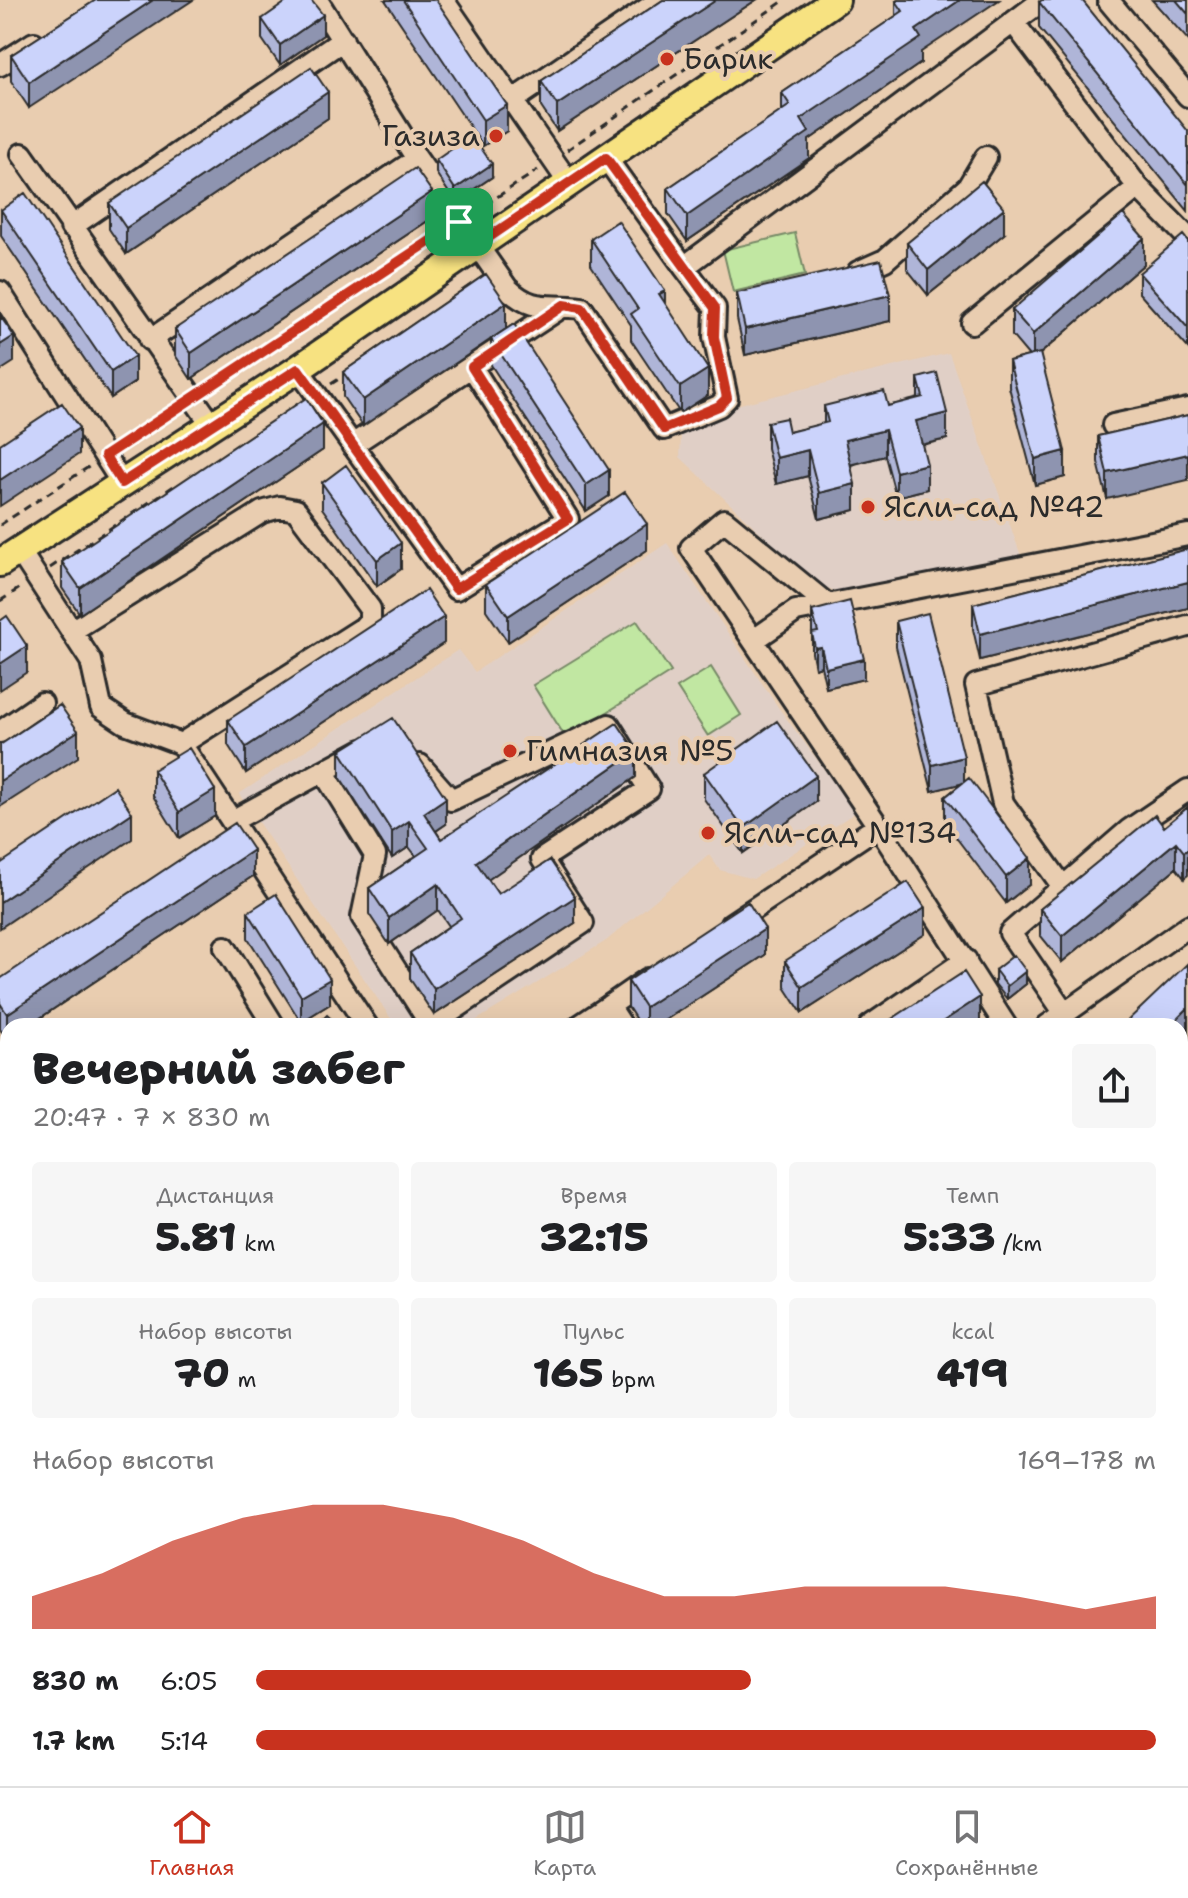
<!DOCTYPE html>
<html lang="ru">
<meta charset="utf-8">
<style>
body{margin:0;font-family:"Shantell Sans",sans-serif;background:#f6f6f6;color:#202124;height:100vh;display:flex;flex-direction:column;font-size:30px;white-space:nowrap}
*{box-sizing:border-box;margin:0}
p{font-size:26px;color:#757577}
.icon{flex:none;width:44px;height:44px;fill:none;stroke:currentColor;stroke-width:2;stroke-linecap:round;stroke-linejoin:round}
.map{position:relative;flex:1;overflow:hidden}
.details{position:absolute;left:0px;top:1018px;width:1188px;height:768px;display:flex;flex-direction:column;background:#fff;border-radius:24px 24px 0 0;box-shadow:0 8px 32px #0002}
.details>*{flex:none}
.pin{position:absolute;display:grid;place-items:center;width:68px;height:68px;color:#fff;margin:-34px;border-radius:16px;box-shadow:0 4px 12px #0006}
.round{display:grid;place-items:center;flex:none;width:84px;height:84px;border-radius:8px;background:#f6f6f6}
.summary{display:flex;align-items:center;justify-content:space-between;height:136px;padding:0 32px}
h1{font-size:44px;font-weight:800;line-height:60px}
.figures{display:grid;grid-template-columns:repeat(3,1fr);gap:12px;height:136px;padding:8px 32px}
.figures div{display:grid;align-content:center;border-radius:8px;background:#f6f6f6;text-align:center}
.figures b{font-size:40px;font-weight:800}
.figures small{font-size:22px;font-weight:400}
.figures p{font-size:22px}
.chart{height:224px;padding:16px 32px}
.chart p{display:flex;justify-content:space-between}
.chart svg{width:100%;height:144px;margin-top:8px;fill:#c8321e;opacity:.7}
ul{padding:0 32px;list-style:none;font-size:26px}
li{display:grid;grid-template-columns:128px 96px 1fr;align-items:center;height:60px}
li i{height:20px;border-radius:10px;background:#c8321e}
.tabs{display:flex;justify-content:space-around;align-items:center;height:112px;border-top:2px solid #e0e0e0;background:#fff;font-size:22px;color:#757577}
.tabs a{display:grid;justify-items:center;gap:4px}
.tabs .current{color:#c8321e}
.map>svg:first-child{display:block}
</style>
<div class="map">
<svg width="1188" height="1786" viewBox="0 0 1188 1786">
<rect width="100%" height="100%" fill="#e9cdb0"/>
<filter id="ink" filterUnits="userSpaceOnUse"><feTurbulence type="fractalNoise" baseFrequency=".0125" numOctaves="2"/><feDisplacementMap in="SourceGraphic" scale="16" xChannelSelector="R" yChannelSelector="G"/><feConvolveMatrix kernelMatrix="1 2 1 2 8 2 1 2 1" color-interpolation-filters="sRGB"/></filter>
<g filter="url(#ink)">
<!-- built -->
<path fill="#e0cfc6" d="M949,353L1021,556L838,592L814,583L680,457L681,433L712,411Z
M667,543L778,707L856,812L753,879L720,870L709,855L606,941L467,1026H396L239,794L458,650L475,672Z
M1188,1274V1786H1119L1111,1778H1180V1281Z"/>
<!-- green -->
<path fill="#c1e7a2" stroke="#768966" stroke-width="2" d="M795,233L805,275L733,292L723,250Z
M637,621L671,672L566,738L533,685Z
M711,667L741,715L708,736L677,688Z"/>
<g fill="none" stroke-linecap="round" stroke-linejoin="round">
<defs>
<path id="minor" d="M317,0L417,159L507,288C535,314 548,303 582,308L664,429L719,406L727,398L714,337L715,308L684,267
M443,0L569,183
M1108,0L1188,96
M1014,23L1138,187L1188,238
M0,65L34,43
M512,101L660,0
M22,154L212,425
M606,158L684,267L1043,0
M71,227L343,40
M858,272L885,260L968,187L986,157
M0,292L122,483
M972,323L1138,187
M150,340L417,159
M298,369L456,589L568,519L472,367
M1113,425L1188,409
M352,445L559,309
M19,550L91,661L101,707L125,723L181,744L367,1026
M828,605L724,520L691,548L878,826L1006,1026
M73,630L262,512L280,507L296,510L370,609V620L363,628L181,744
M754,640L796,611L1188,535
M0,732L42,703
M323,771L375,855L362,917L431,1025L583,923L542,859L649,789L609,725L451,800L420,765
M232,821L362,750
M1063,887L1003,803L976,685L1188,626
M731,924L878,826
M225,947L274,1026
M1064,1012L1010,933L1129,830L1188,790
M579,1026L609,1006
M622,1026L609,1006L648,979
M870,1026L966,960
M1047,1026L1188,926
M0,1077L8,1089
M0,1615L8,1613
M0,1672L8,1669
M53,1778L57,1786
M195,1778L202,1786
M440,1778L447,1786
M908,1778L916,1786
M1088,1778L1096,1786
M490,1786L502,1778
M665,1786L676,1778"/>
<path id="major" d="M0,563L298,369L836,0
M0,1316L8,1328
M0,1359L8,1371
M0,1403L8,1414
M0,1453L8,1465
M266,1778L276,1786
M294,1778L301,1786
M327,1778L334,1786
M363,1778L370,1786"/>
</defs>
<!-- minor casing -->
<use href="#minor" stroke="#2b2b2b" stroke-width="26"/>
<!-- major casing -->
<use href="#major" stroke="#2b2b2b" stroke-width="32"/>
<!-- path -->
<path stroke="#2b2b2b" stroke-width="3" stroke-dasharray="8 6" stroke-linecap="butt" d="M567,150L785,0
M474,212L538,170
M331,384L345,375
M207,388L444,232
M120,446L177,408
M0,525L90,466
M50,568L177,484
M0,601L20,588
M0,1240L8,1252
M223,1778L225,1786
M394,1778L401,1786"/>
<!-- minor -->
<use href="#minor" stroke="#e9cdb0" stroke-width="20"/>
<!-- major -->
<use href="#major" stroke="#f7e281" stroke-width="26"/>
</g>
<!-- wall -->
<path fill="#afb5d8" stroke="#2b2b2b" stroke-width="2" d="M96,0L29,108L11,81V55Z
M385,0H436L507,131L483,146Z
M663,0H756L557,131L541,107V81Z
M898,0L921,52V63L809,140V158L687,241L668,214V188L782,111V93L896,16V1Z
M1152,0H1188V40Z
M1039,2L1188,131V211L1039,28Z
M262,19L323,35L280,65L262,39Z
M328,118L126,254L109,229V203Z
M436,160L492,177L455,202L436,173Z
M1,210L135,382L111,398L1,236Z
M432,218L191,379L175,355V329Z
M1004,234L928,295L907,269V243Z
M591,239L665,303L708,395L680,413L631,340V325L591,265Z
M1188,241V348L1139,293V273Z
M1144,264L1040,354L1065,477L1035,485L1009,387V361L1029,356L1012,336V310Z
M486,274L363,426L343,397V372Z
M737,293L890,321L745,355L737,319Z
M491,339L609,496L586,511L491,365Z
M918,378L947,439L922,445L927,489L896,497L885,456L851,465L855,510L819,519L808,476L776,484L767,448V422L789,432L824,424V406H888L918,399Z
M1188,415L1107,499L1098,462V436Z
M323,450L80,614L62,588V562Z
M322,483L401,569L377,586L322,508Z
M1188,549V608L980,660L973,629V604Z
M647,550L508,642L486,610V584Z
M812,611L864,679L826,688L821,666L815,668L812,653Z
M896,621L964,782L1030,884L1006,903L945,823V797L962,783L932,791L896,647Z
M444,643L246,773L228,745V720Z
M340,751L446,824L436,831L441,839L636,777L488,879L498,894L575,923L434,1015L410,979V953L449,926L438,910L389,944L369,914V888L416,856L409,847L392,858L340,777Z
M153,770L215,816L179,838L153,796Z
M704,773L816,802L743,853L704,799Z
M1188,807L1184,878L1176,868L1062,962L1040,935V909L1164,827Z
M253,876L28,1026H8L7,1040L0,1029V979Z
M248,912L330,1004L301,1022L248,938Z
M925,934L802,1013L785,987V961Z
M765,955L656,1026H640L628,1007V981Z
M995,970L1026,984L1007,999L995,984Z
M0,1098L8,1110V1196L0,1184Z
M1188,1654V1682L1180,1675V1662Z
M76,1778H116L123,1786H76Z
M504,1778H600L588,1786H504Z
M936,1778H966L958,1786H945Z
M1038,1778H1079L1087,1786H1046Z
M1138,1778H1180L1188,1786H1143L1138,1781Z"/>
<!-- shaded-wall -->
<path fill="#8e94b0" stroke="#2b2b2b" stroke-width="2" d="M153,0H193L29,108V82Z
M716,0H756L557,131V105Z
M960,0H999L921,52V63L809,140V158L687,241V216L801,119L916,30Z
M323,15V35L280,65V45Z
M328,92V118L126,254V228Z
M507,105V131L483,146V120Z
M492,164V177L455,202V189Z
M432,192V218L191,379V353Z
M1004,208V234L928,295V270Z
M1144,238V264L1033,360V334Z
M665,291V317L659,294Z
M890,295V321L745,355V329Z
M506,303V329L363,426V400Z
M14,336V362L0,371V345Z
M135,356V382L111,398V372Z
M708,369V395L680,413V387Z
M947,413V439L916,446V421Z
M323,424V450L80,614V588Z
M79,428V454L0,506V480Z
M885,430V456L845,466V440Z
M808,450V476L776,484V458Z
M1065,451V477L1035,485V459Z
M1188,454V480L1107,499V473Z
M927,464V489L896,497V472Z
M609,470V496L586,511V485Z
M855,484V510L819,519V493Z
M647,524V550L508,642V616Z
M401,543V569L377,586V560Z
M1188,582V608L980,660V634Z
M444,617V643L246,773V747Z
M27,646V672L0,690V664Z
M821,647V666L815,668V648Z
M864,659V679L826,688V668Z
M78,731V757L0,807V781Z
M636,751V777L476,888V862Z
M964,757V783L932,791V765Z
M816,776V802L743,853V828Z
M215,790V816L179,838V812Z
M446,798V824L424,839V813Z
M132,813V839L0,928V902Z
M409,821V847L392,858V832Z
M1176,842V868L1062,962V936Z
M1188,849V875L1184,878V852Z
M253,850V876L28,1026H8L7,1040V1014Z
M1030,858V884L1006,903V877Z
M438,884V910L389,944V918Z
M575,897V923L434,1015V989Z
M925,908V934L802,1013V987Z
M765,929V955L656,1026H645V1007Z
M1026,971V984L1007,999V986Z
M330,979V1004L301,1022V996Z
M980,997V1023L975,1026H936Z
M1188,1008V1046L1180,1054V1026H1170Z
M1188,1210V1236L1180,1243V1217Z
M1188,1549V1575L1180,1584V1558Z
M561,1778H600L588,1786H548Z
M750,1778H784L774,1786H740Z
M952,1778H966L958,1786H952Z"/>
<!-- building -->
<path fill="#cbd3fb" stroke="#2b2b2b" stroke-width="2" d="M96,0H153L29,82L11,55Z
M289,0H311L323,15L280,45L262,19Z
M403,0H436L507,105L483,120Z
M663,0H716L557,105L541,81Z
M898,0H960L916,30L921,38L801,119L809,132L687,216L668,188L790,105L782,93L903,11L896,1Z
M1042,0H1082L1188,131V185L1039,2Z
M1176,0H1188V14Z
M311,67L328,92L126,228L109,203Z
M472,135L492,164L455,189L436,160Z
M415,168L432,192L191,353L175,329Z
M982,181L1004,208L928,270L907,243Z
M25,193L135,356L111,372L1,210Z
M1123,214L1144,238L1033,334L1012,310Z
M618,221L665,291L659,294L708,369L680,387L631,314L638,309L591,239Z
M1183,235L1188,241V328L1139,273Z
M881,260L890,295L745,329L737,293Z
M486,274L506,303L363,400L343,372Z
M0,316L14,336L0,345Z
M514,324L609,470L586,485L491,339Z
M1040,353L1065,451L1035,459L1009,361Z
M937,373L947,413L916,421L927,464L896,472L885,430L845,440L855,484L819,493L808,450L776,458L767,422L786,418L789,432L828,422L824,406L884,391L888,406L923,397L918,378Z
M306,398L323,424L80,588L62,562Z
M62,403L79,428L0,480V444Z
M1188,415V454L1107,473L1098,436Z
M346,465L401,543L377,560L322,483Z
M625,492L647,524L508,616L486,584Z
M1188,549V582L980,634L973,604Z
M426,590L444,617L246,747L228,720Z
M850,601L864,659L826,668L821,647L815,648L812,633L818,632L812,611Z
M928,613L964,757L932,765L896,621Z
M7,616L27,646L0,664V621Z
M60,705L78,731L0,781V745Z
M393,718L446,798L424,813L441,839L617,723L636,751L476,862L498,894L550,860L575,897L434,989L410,953L461,918L438,884L389,918L369,888L428,848L409,821L392,832L340,751Z
M777,721L816,776L743,828L704,773Z
M189,748L215,790L179,812L153,770Z
M969,778L1030,858L1006,877L945,797Z
M115,787L132,813L0,902V864Z
M1188,807V849L1184,852L1176,842L1062,936L1040,909L1155,815L1164,827Z
M235,823L253,850L7,1014L0,1003V979Z
M908,882L925,908L802,987L785,961Z
M276,894L330,979L301,996L248,912Z
M748,902L765,929L645,1007L628,981Z
M1014,955L1026,971L1007,986L995,970Z
M1188,963V1008L1170,1026H1122Z
M964,972L980,997L936,1026H881Z
M327,1015L339,1026H317Z
M0,1098L8,1110V1170L0,1158Z
M1188,1164V1210L1180,1217V1172Z
M1188,1445V1549L1180,1558V1454Z
M1188,1654V1676L1180,1668V1662Z
M1180,1735L1188,1743V1786H1165L1156,1778H1180Z
M8,1777V1778H30L31,1786H0V1778Z
M81,1778H116L123,1786H88Z
M505,1778H561L548,1786H510Z
M696,1778H750L740,1786H686Z
M978,1778H1011L1020,1786H975L972,1784Z
M1045,1778H1079L1087,1786H1053Z"/>
</g>
<g fill="none" stroke-linecap="round" stroke-linejoin="round" filter="url(#ink)">
<defs>
<path id="route" d="M606,158L715,308L714,337L727,398L719,406L664,429L582,308L564,305L472,367L568,519L456,589L298,369L122,483L105,456L459,222L476,246Z"/>
</defs>
<!-- route casing -->
<use href="#route" stroke="#fff" stroke-width="16"/>
<!-- route -->
<use href="#route" stroke="#c8321e" stroke-width="10"/>
</g>
<!-- markers -->
<g fill="#c8321e" stroke="#e9cdb0" stroke-width="3">
<circle cx="667" cy="59" r="8"/>
<circle cx="496" cy="136" r="8"/>
<circle cx="868" cy="507" r="8"/>
<circle cx="510" cy="751" r="8"/>
<circle cx="708" cy="833" r="8"/>
</g>
<g text-anchor="middle" stroke-width="8" stroke-linejoin="round" paint-order="stroke">
<!-- poi labels -->
<g font-size="30" fill="#2b2b2b" stroke="#e9cdb0" text-anchor="start">
<text x="683" y="69">Барик</text>
<text x="480" y="146" text-anchor="end">Газиза</text>
<text x="884" y="517">Ясли-сад №42</text>
<text x="526" y="761">Гимназия №5</text>
<text x="724" y="843">Ясли-сад №134</text>
</g>
</g>
</svg>
<div class="pin" style="left:459px;top:222px;background:#1e9e55"><svg class="icon" aria-label="arrive" viewBox="0 0 24 24"><path d="M6 21V4h12l-3 4 3 4H6"/></svg></div>
<section class="details">
<div class="summary"><div><h1>Вечерний забег</h1><p>20:47 · 7 × 830 m</p></div><a class="round"><svg class="icon" aria-label="share" viewBox="0 0 24 24"><path d="M12 15V3M7 8l5-5 5 5M5 13v7h14v-7"/></svg></a></div>
<div class="figures">
<div><p>Дистанция</p><b>5.81<small> km</small></b></div>
<div><p>Время</p><b>32:15</b></div>
<div><p>Темп</p><b>5:33<small> /km</small></b></div>
</div>
<div class="figures">
<div><p>Набор высоты</p><b>70<small> m</small></b></div>
<div><p>Пульс</p><b>165<small> bpm</small></b></div>
<div><p>kcal</p><b>419</b></div>
</div>
<div class="chart"><p><span>Набор высоты</span>169–178 m</p>
<svg viewBox="0 0 160 44" preserveAspectRatio="none"><path d="M0 44V34L10 27L20 17L30 10L40 6L50 6L60 10L70 17L80 27L90 34L100 34L110 31L120 31L130 31L140 34L150 38L160 34V44z"/></svg>
</div>
<ul>
<li><b>830 m</b>6:05<i style="width:55%"></i></li>
<li><b>1.7 km</b>5:14<i style="width:100%"></i></li>
</ul>
</section>
</div>
<nav class="tabs">
<a class="current"><svg class="icon" aria-label="home" viewBox="0 0 24 24"><path d="M3 11l9-7 9 7M6 9v11h12V9"/></svg>Главная</a>
<a><svg class="icon" aria-label="map" viewBox="0 0 24 24"><path d="M3 6l6-2 6 2 6-2v14l-6 2-6-2-6 2zM9 4v14M15 6v14"/></svg>Карта</a>
<a><svg class="icon" aria-label="saved" viewBox="0 0 24 24"><path d="M7 4h10v16l-5-4-5 4z"/></svg>Сохранённые</a>
</nav>
